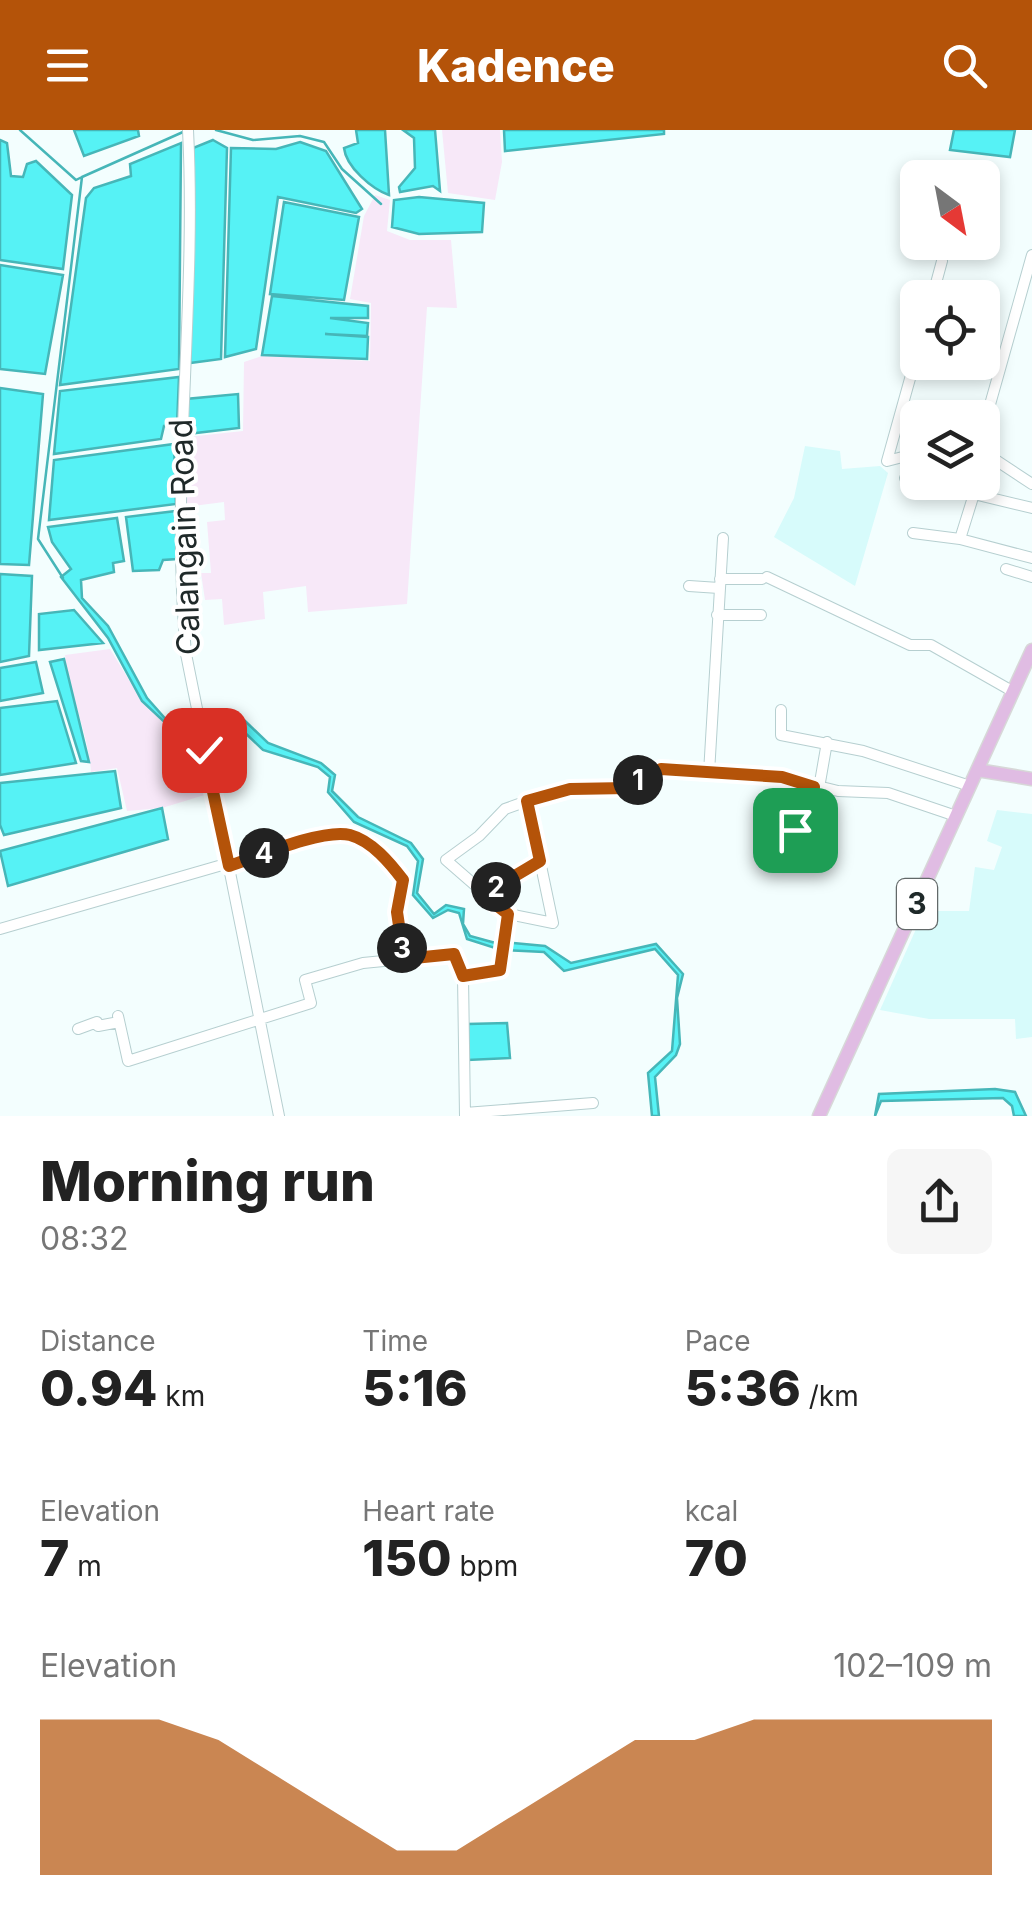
<!DOCTYPE html>
<meta charset="utf-8">
<style>
body{margin:0;font-family:Inter,sans-serif;background:#f6f6f6;color:#222;height:100vh;display:flex;flex-direction:column;font-size:38px;white-space:nowrap}
*{box-sizing:border-box;margin:0}
p{font-size:32px;color:#767676}
.icon{flex:none;width:55px;height:55px;fill:none;stroke:currentColor;stroke-width:2;stroke-linecap:round;stroke-linejoin:round}
.map{position:relative;height:986px;overflow:hidden}
.panel{display:flex;flex-direction:column;background:#fff;flex:1}
.panel>*{flex:none}
.needle{width:65px;rotate:148deg}
.buttons{position:absolute;left:900px;top:30px;display:grid;gap:20px}
.buttons a{display:grid;place-items:center;width:100px;height:100px;border-radius:15px;background:#fff;box-shadow:0 5px 15px #0003;font-size:50px}
.pin{position:absolute;display:grid;place-items:center;width:85px;height:85px;color:#fff;margin:-42px;border-radius:20px;box-shadow:0 5px 15px #0006}
.km{position:absolute;width:50px;height:50px;margin:-25px;border-radius:50%;background:#222;color:#fff;font-size:28px;line-height:50px;text-align:center}
.round{display:grid;place-items:center;flex:none;width:105px;height:105px;border-radius:15px;background:#f6f6f6}
.summary{display:flex;align-items:center;justify-content:space-between;height:170px;padding:0 40px}
h1{font-size:55px;font-weight:800;line-height:75px}
.stats{display:grid;grid-template-columns:repeat(3,1fr);gap:15px;height:170px;padding:10px 40px}
.stats div{display:grid;align-content:center}
.stats b{font-size:50px;font-weight:800}
.stats small{font-size:28px;font-weight:400}
.stats p{font-size:28px}
.chart{height:280px;padding:20px 40px}
.chart p{display:flex;justify-content:space-between}
.chart svg{width:100%;height:180px;margin-top:10px;fill:#b45309;opacity:.7}
header{display:flex;justify-content:space-between;align-items:center;height:130px;padding:0 40px;background:#b45309;color:#fff;font-size:45px;font-weight:800}
.map>svg:first-child{display:block}
</style>
<header><svg class="icon" aria-label="menu" viewBox="0 0 24 24"><path d="M4 6h16M4 12h16M4 18h16"/></svg>Kadence<svg class="icon" aria-label="search" viewBox="0 0 24 24"><circle cx="10" cy="10" r="6"/><path d="M15 15l6 6"/></svg></header>
<div class="map">
<svg width="1032" height="986" viewBox="0 0 1032 986">
<rect width="100%" height="100%" fill="#f3fefe"/>
<!-- built -->
<path fill="#d7fbfb" d="M805,316L840,321L842,339L880,336L888,343L855,456L774,407L794,368Z
M997,680L1032,684V907L1016,909L1015,889H929L880,880L924,781H969L975,737L994,740L1002,717L987,711Z"/>
<!-- green -->
<path fill="#f7e8f8" d="M442,0H500L502,32L495,70L448,63Z
M375,65L390,70L387,101L410,110H451L457,178L427,177L407,474L308,482L306,456L263,462L265,489L224,495L222,469L205,470L201,443H211L207,392L225,390L224,372L185,377L187,307L243,301L244,232L262,226L370,231L371,173L350,169L364,86Z
M110,519L142,571L173,600L181,648L207,643L211,663L162,678L127,681L117,638L91,642C88,601 69,565 65,525Z"/>
<!-- water -->
<path fill="#56f2f5" stroke="#46b6b8" stroke-width="2.5" d="M74,0H138L139,6L84,26Z
M356,0H385L389,65C372,59 346,37 344,18L358,13Z
M403,0H435L440,61L433,56L400,62L399,57L415,38L414,8Z
M504,0H664V4L505,21Z
M954,0H1015L1010,27L950,20Z
M0,10L7,13L11,46L23,47L27,34L36,31L72,65L63,139L0,130Z
M213,10L227,18L221,229L190,233L193,18Z
M300,12L326,21L362,79L356,83L278,67L256,219L225,227L231,18L276,19Z
M181,13L179,239L60,255L86,68L94,58L131,46L130,34Z
M419,67L484,73L482,102L419,104L392,97L394,70Z
M284,72L359,87L344,170L270,164Z
M0,135L63,145L45,244L0,239Z
M272,166L368,176V188H330L368,193L367,206L325,204L368,207L367,229L262,225Z
M179,247L177,295L164,296L161,309L54,324L60,261Z
M0,258L43,264L29,435L0,434Z
M238,264L239,298L187,304L186,269Z
M174,314L176,374L49,390L54,330Z
M176,381L177,429L163,430L159,440L133,441L126,387Z
M117,388L124,431L113,433L114,442L81,450L82,468L108,496L147,568L170,594L199,600H173L142,571L108,508L61,447L71,439L52,412L48,397Z
M0,444L32,446L29,526L0,532Z
M74,480L103,513L39,520V484Z
M64,529L89,632L81,631L50,532Z
M36,532L43,563L0,571V538Z
M57,571L76,633L0,645V578Z
M244,590L268,613L321,633L335,645L332,661L358,687L411,713L423,729L417,763L434,784L446,775L464,779L463,794L470,806L499,814L498,819L467,809L459,783L448,780L433,788L413,765L418,731L407,716L354,692L328,662L330,647L318,637L263,620L239,597L201,598Z
M115,641L121,678L4,705L0,695V653Z
M162,678L168,709L8,756L0,721Z
M502,812L545,816L571,833L656,814L683,844L677,868L680,914L676,925L655,947L659,986H652L648,943L672,921L678,845L655,819L564,841L544,822L501,820Z
M507,893L510,928L468,930V894Z
M995,959L1015,962L1026,986H1014L1012,976L1003,968L881,971L875,986L879,964Z"/>
<g fill="none" stroke-linecap="round" stroke-linejoin="round">
<!-- stream -->
<path stroke="#46b6b8" stroke-width="2.5" d="M20,0L76,50L82,47L38,409L63,448
M216,0L253,10L300,6L324,12L342,39L381,74
M82,47L183,2"/>
<defs>
<path id="minor" d="M188,0C197,175 170,349 186,524L279,986
M932,168L942,131
M918,220L887,331L918,323
M982,303L1032,125
M982,321L1032,354
M905,348L918,351
M924,352L1032,378
M913,403L960,409L1032,428
M960,409L974,364
M1006,439L1032,447
M767,447L910,515H931L1012,561
M720,449H762
M689,456L719,458
M717,485H761
M781,580V605L863,621L970,656
M709,643L723,408
M819,658L827,612
M795,699L815,657
M229,736C256,727 323,699 350,705C372,711 390,733 403,750L397,782L403,829
M483,765L540,731L527,671
M508,784L553,793L540,731
M0,799L229,733
M463,846L465,986
M118,886L128,931L311,873L305,850L363,833L455,824L463,846L498,842L508,784L446,730L479,706L505,679L555,661L628,658L661,639L781,647L838,661L888,663L956,686
M78,899L97,892L98,896L119,892
M465,983L593,973"/>
<path id="major" d="M977,640L1032,649
M819,986L1032,520"/>
</defs>
<!-- minor casing -->
<use href="#minor" stroke="#b6cfd0" stroke-width="12"/>
<!-- major casing -->
<use href="#major" stroke="#d7d8d8" stroke-width="15"/>
<!-- minor -->
<use href="#minor" stroke="#fff" stroke-width="10"/>
<!-- major -->
<use href="#major" stroke="#e0bce3" stroke-width="12"/>
</g>
<g fill="none" stroke-linecap="round" stroke-linejoin="round">
<defs>
<path id="route" d="M204,620L229,736C256,727 323,698 350,705C372,711 390,733 403,750L397,782L404,829L454,824L463,846L500,840L508,784L483,765L540,731L527,671L570,659L628,658L661,639L782,647L814,657L795,700"/>
</defs>
<!-- route casing -->
<use href="#route" stroke="#fff" stroke-width="20"/>
<!-- route -->
<use href="#route" stroke="#b45309" stroke-width="12"/>
</g>
<g text-anchor="middle" stroke-width="8" stroke-linejoin="round" paint-order="stroke">
<!-- shield labels -->
<rect fill="#fff" stroke="#626969" stroke-width="2.5" x="897" y="749" width="40" height="50" rx="8"/>
<g font-size="30" font-weight="bold" fill="#1f2929">
<text x="917" y="784">3</text>
</g>
<!-- street labels -->
<g font-size="32" fill="#1f2929" stroke="#fff">
<text transform="translate(185 407) rotate(-92)" y="11">Calangain Road</text>
</g>
</g>
</svg>
<div class="buttons">
<a><svg class="needle" viewBox="-14 -14 28 28"><path d="M0-13l5 13h-10z" fill="#e53935"/><path d="M0 13l5-13h-10z" fill="#767676"/></svg></a>
<a><svg class="icon" aria-label="locate" viewBox="0 0 24 24"><circle cx="12" cy="12" r="6"/><path d="M12 2v4M12 18v4M2 12h4M18 12h4"/></svg></a>
<a><svg class="icon" aria-label="layers" viewBox="0 0 24 24"><path d="M12 4l9 5-9 5-9-5zM3 14l9 5 9-5"/></svg></a>
</div>
<div class="pin" style="left:795px;top:700px;background:#1e9e55"><svg class="icon" aria-label="arrive" viewBox="0 0 24 24"><path d="M6 21V4h12l-3 4 3 4H6"/></svg></div>
<div class="pin" style="left:204px;top:620px;background:#d93025"><svg class="icon" aria-label="check" viewBox="0 0 24 24"><path d="M5 12l5 5 9-10"/></svg></div>
<b class="km" style="left:638px;top:650px">1</b>
<b class="km" style="left:496px;top:757px">2</b>
<b class="km" style="left:402px;top:818px">3</b>
<b class="km" style="left:264px;top:723px">4</b>
</div>
<section class="panel">
<div class="summary"><div><h1>Morning run</h1><p>08:32</p></div><a class="round"><svg class="icon" aria-label="share" viewBox="0 0 24 24"><path d="M12 15V3M7 8l5-5 5 5M5 13v7h14v-7"/></svg></a></div>
<div class="stats">
<div><p>Distance</p><b>0.94<small> km</small></b></div>
<div><p>Time</p><b>5:16</b></div>
<div><p>Pace</p><b>5:36<small> /km</small></b></div>
</div>
<div class="stats">
<div><p>Elevation</p><b>7<small> m</small></b></div>
<div><p>Heart rate</p><b>150<small> bpm</small></b></div>
<div><p>kcal</p><b>70</b></div>
</div>
<div class="chart"><p><span>Elevation</span>102–109 m</p>
<svg viewBox="0 0 160 44" preserveAspectRatio="none"><path d="M0 44V6L10 6L20 6L30 11L40 20L50 29L60 38L70 38L80 29L90 20L100 11L110 11L120 6L130 6L140 6L150 6L160 6V44z"/></svg>
</div>
</section>
